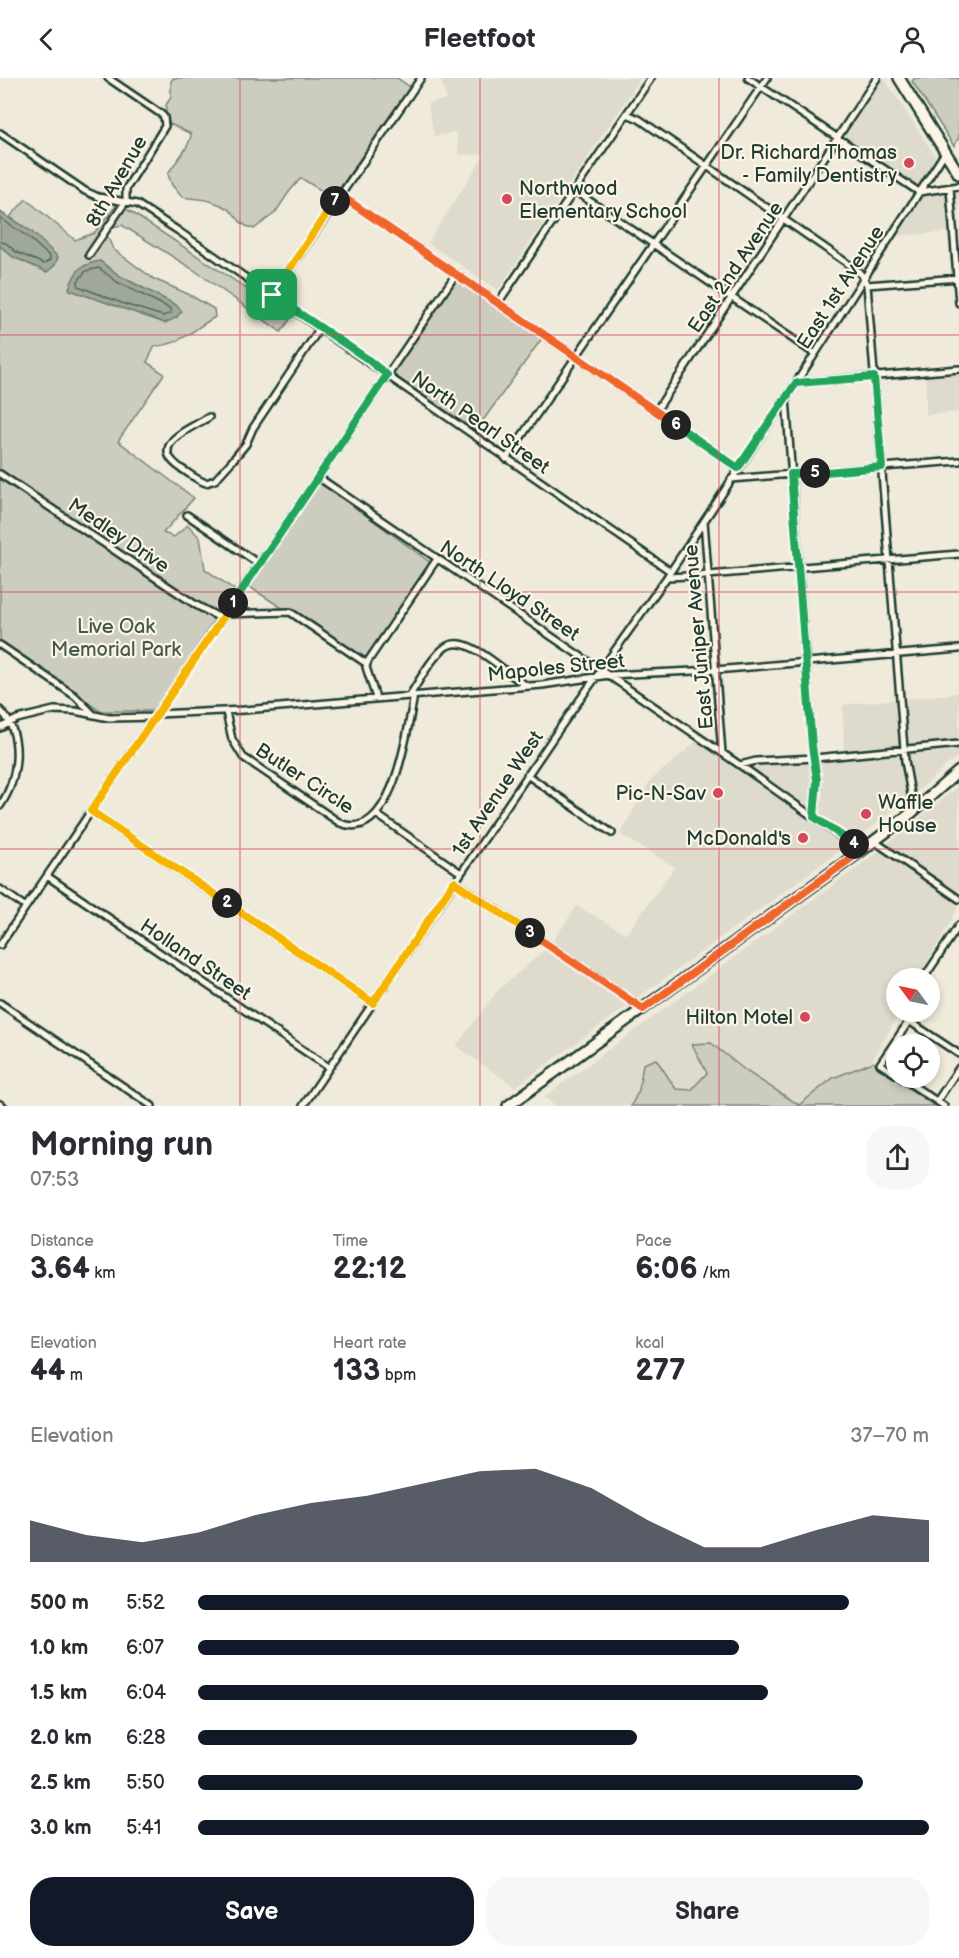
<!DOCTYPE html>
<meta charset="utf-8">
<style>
body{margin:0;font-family:"Balsamiq Sans",sans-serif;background:#f7f7f7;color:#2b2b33;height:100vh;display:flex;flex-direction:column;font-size:22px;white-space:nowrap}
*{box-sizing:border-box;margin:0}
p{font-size:20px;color:#7c7c81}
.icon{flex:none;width:33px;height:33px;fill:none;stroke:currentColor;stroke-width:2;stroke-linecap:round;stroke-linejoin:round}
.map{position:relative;height:1028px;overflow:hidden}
.drawer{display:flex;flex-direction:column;background:#fff;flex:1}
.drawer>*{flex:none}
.needle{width:39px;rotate:303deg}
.fabs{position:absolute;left:886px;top:890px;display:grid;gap:12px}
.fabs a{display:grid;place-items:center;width:54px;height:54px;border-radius:50%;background:#fff;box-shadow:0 3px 9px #0003;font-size:30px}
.pin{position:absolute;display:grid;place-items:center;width:51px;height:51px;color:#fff;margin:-26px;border-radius:12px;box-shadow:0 3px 9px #0006}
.km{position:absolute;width:30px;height:30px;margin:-15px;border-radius:50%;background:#222;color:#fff;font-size:16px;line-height:30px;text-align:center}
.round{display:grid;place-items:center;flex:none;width:63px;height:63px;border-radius:24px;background:#f7f7f7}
.overview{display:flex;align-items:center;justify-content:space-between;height:102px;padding:0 30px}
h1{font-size:33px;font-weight:700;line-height:45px}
.metrics{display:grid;grid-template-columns:repeat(3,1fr);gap:9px;height:102px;padding:6px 30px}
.metrics div{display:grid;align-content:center}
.metrics b{font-size:30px;font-weight:700}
.metrics small{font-size:16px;font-weight:400}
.metrics p{font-size:16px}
.chart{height:168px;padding:12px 30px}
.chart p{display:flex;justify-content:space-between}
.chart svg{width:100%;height:108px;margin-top:6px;fill:#111827;opacity:.7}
.action{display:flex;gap:12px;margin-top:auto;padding:12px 30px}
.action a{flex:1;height:69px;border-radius:24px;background:#111827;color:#fff;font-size:24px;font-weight:700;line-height:69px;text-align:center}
.action a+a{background:#f7f7f7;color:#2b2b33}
ul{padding:0 30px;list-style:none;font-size:20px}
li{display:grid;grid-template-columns:96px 72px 1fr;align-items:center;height:45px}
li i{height:15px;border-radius:8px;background:#111827}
header{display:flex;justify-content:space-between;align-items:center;height:78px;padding:0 30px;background:#fff;font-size:27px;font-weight:700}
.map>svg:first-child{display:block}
</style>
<header><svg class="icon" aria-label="back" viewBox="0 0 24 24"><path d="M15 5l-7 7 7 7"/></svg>Fleetfoot<svg class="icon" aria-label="person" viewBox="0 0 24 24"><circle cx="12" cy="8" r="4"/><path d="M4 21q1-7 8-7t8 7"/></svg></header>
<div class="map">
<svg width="959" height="1028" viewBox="0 0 959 1028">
<rect width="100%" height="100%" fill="#efeada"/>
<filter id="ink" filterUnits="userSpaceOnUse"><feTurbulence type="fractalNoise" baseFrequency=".0167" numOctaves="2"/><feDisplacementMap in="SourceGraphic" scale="12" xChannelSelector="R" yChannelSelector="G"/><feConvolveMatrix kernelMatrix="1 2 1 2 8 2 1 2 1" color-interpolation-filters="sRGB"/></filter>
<g filter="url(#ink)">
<!-- built -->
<path fill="#dedbcc" d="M440,0H641L498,212L428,165L485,76L459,77L456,54L434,58L428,25L447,21Z
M881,0H884L937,81L918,110L841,59Z
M953,112H956L959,116V190Z
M947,113L954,197L952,198L947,154L895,158L921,117Z
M959,294V334L926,337V297Z
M959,615V663L907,668L904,621Z
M898,621L901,669L844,673L843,627Z
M698,662L849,766L635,922L551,866L577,828L626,856L675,789L620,756L650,703Z
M959,669V677L914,716L908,674Z
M902,674L909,721L871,750L854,763L817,738L820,703L818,682Z
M812,683L814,702L811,734L747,688L772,685Z
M959,708V818L885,768Z
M881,772L959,824V828L919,900H897V933H900L871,985L833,1000L799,1028L746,993L711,965L693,966L707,995L691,1012L676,1011L656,981L643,986L639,1012L631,1028H555L544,1019Z
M547,870L630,926L515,1009L456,968L498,912Z"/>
<!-- green -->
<path fill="#cccdbf" stroke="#76857a" stroke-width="1.5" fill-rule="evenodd" d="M173,0H397L410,9L333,120L301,100L289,114L275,135L254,151C235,145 241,140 228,131C211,120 201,122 182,119L172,107L168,96C175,83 190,70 191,56L168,45L166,37V27L171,19V4Z
M915,0H959V60L954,68L912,3Z
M26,121L75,162L94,155L118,125L120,127L85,177L90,181L107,157L113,171L154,201L188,216L214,231L215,239C195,250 179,268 155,268L147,284L164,296L118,363L194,420L163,455L174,459L188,447L200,460L205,491L236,513L220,534L198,524L0,393V168L13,179L32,154L10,139ZM100,183L120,198L176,227L165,245L70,212Z
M125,130L291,240L281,254L194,192L122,147L112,149Z
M457,201L543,259L474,355L391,297Z
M0,400L215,541L155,633H100L0,563Z
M319,403L431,485L365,581L296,534L282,530L248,508Z
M711,965L746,993L799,1027L833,1000L873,984L934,1028H631L639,1012L643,986L656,981L676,1011L691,1012L707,995L692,966Z"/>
<!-- water -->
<path fill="#9fa89a" stroke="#6c7d71" stroke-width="1.5" d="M0,134L32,154L58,179L55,187L47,194L13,179L0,168Z
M100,183L120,198L176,227L182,233L176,240L165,245L70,212L69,210C77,190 80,187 100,183Z"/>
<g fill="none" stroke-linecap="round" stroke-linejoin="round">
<!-- shore -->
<path stroke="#52685d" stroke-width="1.5" d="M0,140L28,159L50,179V182L44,186L16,174L6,165L0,164
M99,190L117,204L171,231V235L163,238L124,226L78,208V203L86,193Z"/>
<defs>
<path id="street" d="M748,0L919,114L959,108
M627,36L639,41L857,192L864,200L867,207L905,683L914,732
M0,55L85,113L98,119L137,126L177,152L670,493
M950,110L959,225
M575,113L815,276
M340,117L738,390
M89,177L126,123V111L165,48L164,39L161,36L108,0
M867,207L959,200
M272,217L421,0
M498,225L651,0
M796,305L959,291
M786,320L812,668L817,702L814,739
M656,333L877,0
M209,339C188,352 146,367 182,391C190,396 197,402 206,405L215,402L232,383L246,366L253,350L320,250
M506,381L767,0
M0,396L196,527L222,541
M318,399L750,694L861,773
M731,401L959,383
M187,437L259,486
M704,443L722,675
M667,499L708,497L959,476
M225,536L290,534L367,586
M0,567L75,618L93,636
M410,617C420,602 429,583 443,571C466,550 506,598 528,608
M376,620L366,589L368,583L437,481
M0,632C25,657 18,702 0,728
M226,634L232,661L243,679L340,745C393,767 408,650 414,617
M157,636L244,632L542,607L609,597L715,592L959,571
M0,650L17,641L54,632L75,633L109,640L155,639
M740,687L756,683L815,680L959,666
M527,697L612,755
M91,733L373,925
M376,736L461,795
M874,763L959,821
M47,798L328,989
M455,804L643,931
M0,811L26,829
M0,867L456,196
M924,900L959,847
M0,925L152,1028
M897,997L880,986L909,943L959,976
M900,999L944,1028
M937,1023L959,990
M0,1026L3,1028
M303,1028L557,654L667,499L815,276L946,73"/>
<path id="primary" d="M899,0L959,96
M508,1028L861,773L910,736L959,693"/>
</defs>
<!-- street casing -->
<use href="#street" stroke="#1f3d34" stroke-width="10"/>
<!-- primary casing -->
<use href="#primary" stroke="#1f3d34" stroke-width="14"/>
<!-- street -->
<use href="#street" stroke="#fcf5e5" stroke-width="5"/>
<!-- primary -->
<use href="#primary" stroke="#fcf5e5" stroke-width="9"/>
</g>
</g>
<g fill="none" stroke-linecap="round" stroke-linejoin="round" filter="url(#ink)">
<defs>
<path id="split-1" d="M233,525L387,297L366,280L272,217"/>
<path id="split-2" d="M227,825L91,733L233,525"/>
<path id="split-3" d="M227,825L373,925L454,804L530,855"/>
<path id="split-4" d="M530,855L643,931L861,773L854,766"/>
<path id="split-5" d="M815,395L791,396L812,668L817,702L814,739L854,766"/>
<path id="split-6" d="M676,347L738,390L796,305L874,299L882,389L815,395"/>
<path id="split-7" d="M335,123L340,117L676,347"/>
<path id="split-8" d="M272,217L335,123"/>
</defs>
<!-- split-1 casing -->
<use href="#split-1" stroke="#fff" stroke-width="12"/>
<!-- split-2 casing -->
<use href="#split-2" stroke="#fff" stroke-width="12"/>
<!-- split-3 casing -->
<use href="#split-3" stroke="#fff" stroke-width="12"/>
<!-- split-4 casing -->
<use href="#split-4" stroke="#fff" stroke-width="12"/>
<!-- split-5 casing -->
<use href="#split-5" stroke="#fff" stroke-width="12"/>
<!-- split-6 casing -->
<use href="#split-6" stroke="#fff" stroke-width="12"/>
<!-- split-7 casing -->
<use href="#split-7" stroke="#fff" stroke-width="12"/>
<!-- split-8 casing -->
<use href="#split-8" stroke="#fff" stroke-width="12"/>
<!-- split-1 -->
<use href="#split-1" stroke="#22a559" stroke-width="8"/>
<!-- split-2 -->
<use href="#split-2" stroke="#f5b400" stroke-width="8"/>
<!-- split-3 -->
<use href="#split-3" stroke="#f5b400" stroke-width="8"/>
<!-- split-4 -->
<use href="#split-4" stroke="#f0652b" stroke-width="8"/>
<!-- split-5 -->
<use href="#split-5" stroke="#22a559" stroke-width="8"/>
<!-- split-6 -->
<use href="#split-6" stroke="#22a559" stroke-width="8"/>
<!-- split-7 -->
<use href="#split-7" stroke="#f0652b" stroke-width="8"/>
<!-- split-8 -->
<use href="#split-8" stroke="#f5b400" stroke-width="8"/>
</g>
<!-- grid -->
<path fill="none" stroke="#d1495b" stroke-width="1.5" stroke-opacity="0.55" d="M240,0V1028M480,0V1028M719,0V1028M0,257H959M0,514H959M0,771H959"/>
<!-- markers -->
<g fill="#d1495b" stroke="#fcf5e5" stroke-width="2">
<circle cx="909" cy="85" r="6"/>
<circle cx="507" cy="121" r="6"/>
<circle cx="718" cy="715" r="6"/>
<circle cx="866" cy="736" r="6"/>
<circle cx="803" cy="760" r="6"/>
<circle cx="805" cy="939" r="6"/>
</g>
<g text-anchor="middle" stroke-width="4.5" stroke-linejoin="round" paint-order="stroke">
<!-- poi labels -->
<g font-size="20" fill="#1f3d34" stroke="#fcf5e5" text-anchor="end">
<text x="897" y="81">Dr. Richard Thomas<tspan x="897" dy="23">- Family Dentistry</tspan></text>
<text x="519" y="117" text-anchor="start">Northwood<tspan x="519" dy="23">Elementary School</tspan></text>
<text x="706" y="722">Pic-N-Sav</text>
<text x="878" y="731" text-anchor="start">Waffle<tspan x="878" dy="23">House</tspan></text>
<text x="791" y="767">McDonald's</text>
<text x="793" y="946">Hilton Motel</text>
</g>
<!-- street labels -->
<g font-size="20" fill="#1f3d34" stroke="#fcf5e5">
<text transform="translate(116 103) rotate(-60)" y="7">8th Avenue</text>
<text transform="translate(735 189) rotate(-56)" y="7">East 2nd Avenue</text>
<text transform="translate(840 209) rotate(-57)" y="7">East 1st Avenue</text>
<text transform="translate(481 344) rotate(35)" y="7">North Pearl Street</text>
<text transform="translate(119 457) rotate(34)" y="7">Medley Drive</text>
<text transform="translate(510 512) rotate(34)" y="7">North Lloyd Street</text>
<text transform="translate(698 559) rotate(-95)" y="7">East Juniper Avenue</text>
<text transform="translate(556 589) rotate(-6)" y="7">Mapoles Street</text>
<text transform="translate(305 700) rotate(33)" y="7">Butler Circle</text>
<text transform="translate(497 715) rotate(-56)" y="7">1st Avenue West</text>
<text transform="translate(196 881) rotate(34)" y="7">Holland Street</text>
</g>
<!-- park labels -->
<g font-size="20" fill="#425a50" stroke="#fcf5e5">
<text x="116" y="555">Live Oak<tspan x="116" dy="23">Memorial Park</tspan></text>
</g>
</g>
</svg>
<div class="fabs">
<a><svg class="needle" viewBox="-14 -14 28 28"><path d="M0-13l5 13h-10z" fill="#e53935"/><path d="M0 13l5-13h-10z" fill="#7c7c81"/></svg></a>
<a><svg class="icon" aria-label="locate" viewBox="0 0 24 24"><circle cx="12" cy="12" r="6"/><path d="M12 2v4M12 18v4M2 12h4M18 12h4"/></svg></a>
</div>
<div class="pin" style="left:272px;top:217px;background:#1e9e55"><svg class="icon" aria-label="arrive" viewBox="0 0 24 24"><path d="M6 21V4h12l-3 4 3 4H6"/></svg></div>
<b class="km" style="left:233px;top:525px">1</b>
<b class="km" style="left:227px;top:825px">2</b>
<b class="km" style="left:530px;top:855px">3</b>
<b class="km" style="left:854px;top:766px">4</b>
<b class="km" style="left:815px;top:395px">5</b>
<b class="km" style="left:676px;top:347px">6</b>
<b class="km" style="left:335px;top:123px">7</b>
</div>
<section class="drawer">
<div class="overview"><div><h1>Morning run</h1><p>07:53</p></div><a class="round"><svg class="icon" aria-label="share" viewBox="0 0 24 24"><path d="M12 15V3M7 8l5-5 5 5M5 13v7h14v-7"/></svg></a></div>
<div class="metrics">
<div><p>Distance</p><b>3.64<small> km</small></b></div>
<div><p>Time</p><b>22:12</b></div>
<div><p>Pace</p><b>6:06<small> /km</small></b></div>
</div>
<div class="metrics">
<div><p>Elevation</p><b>44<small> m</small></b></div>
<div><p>Heart rate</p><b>133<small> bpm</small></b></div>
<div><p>kcal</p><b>277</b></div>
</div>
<div class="chart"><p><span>Elevation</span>37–70 m</p>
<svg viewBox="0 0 160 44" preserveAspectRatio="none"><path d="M0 44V27L10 33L20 36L30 32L40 25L50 20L60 17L70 12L80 7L90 6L100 14L110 27L120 38L130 38L140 31L150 25L160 27V44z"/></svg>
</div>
<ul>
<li><b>500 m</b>5:52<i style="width:89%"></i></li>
<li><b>1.0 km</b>6:07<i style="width:74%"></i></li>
<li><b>1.5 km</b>6:04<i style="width:78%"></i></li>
<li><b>2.0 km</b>6:28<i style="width:60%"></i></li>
<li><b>2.5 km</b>5:50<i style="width:91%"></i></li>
<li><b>3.0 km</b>5:41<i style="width:100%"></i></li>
</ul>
<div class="action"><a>Save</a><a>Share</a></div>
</section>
